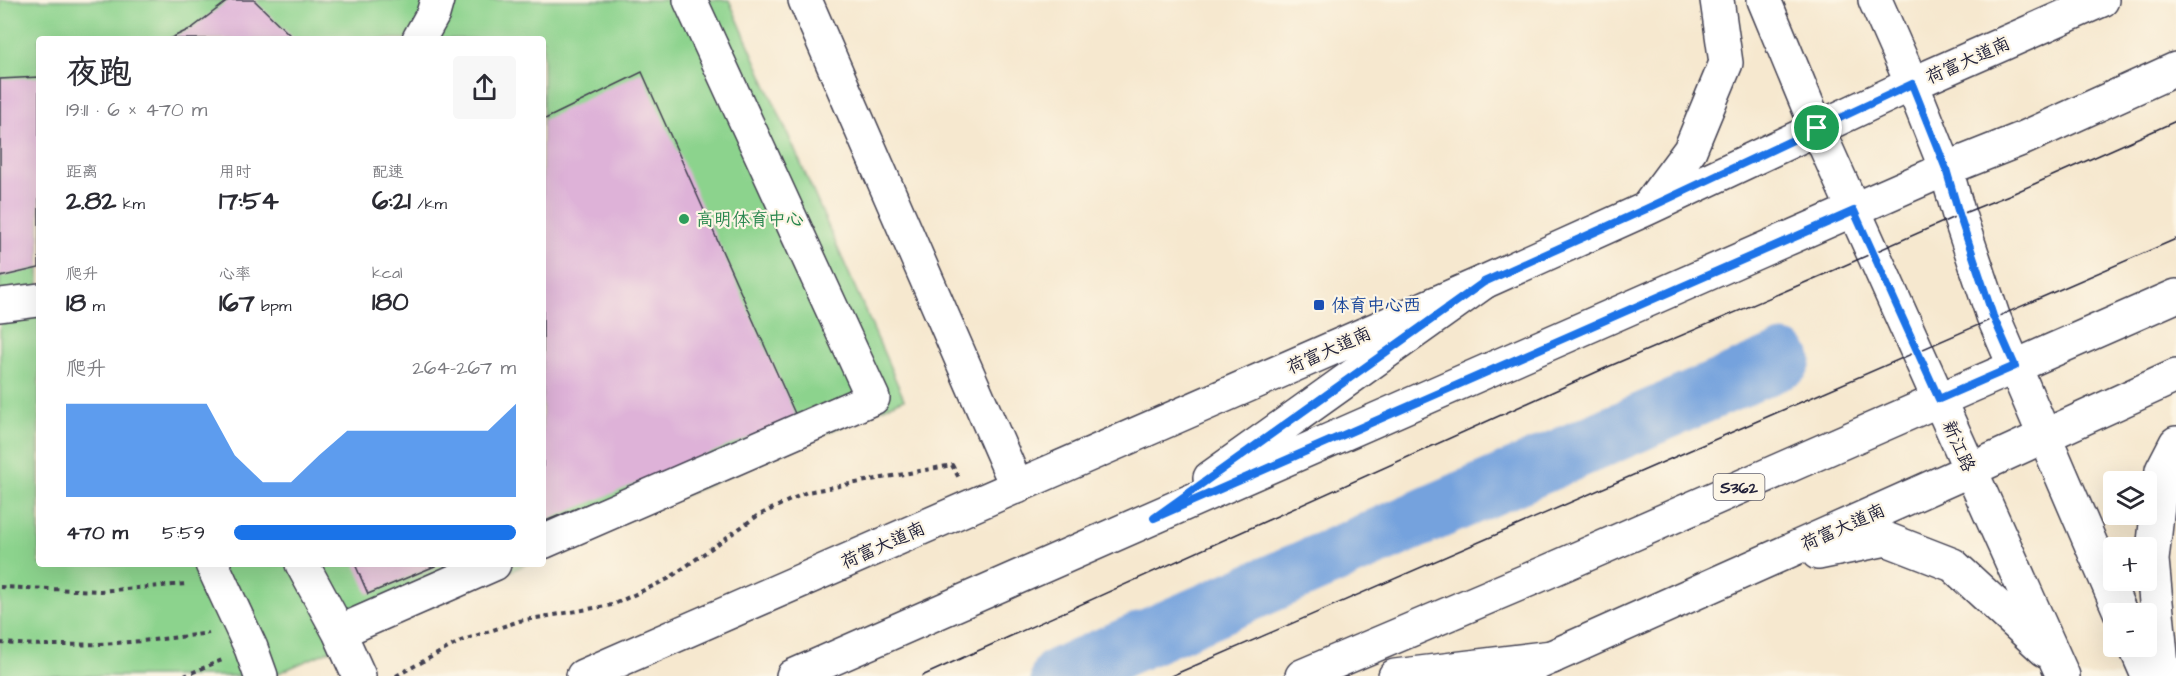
<!DOCTYPE html>
<html lang="zh">
<meta charset="utf-8">
<style>
body{margin:0;font-family:"Architects Daughter","LXGW WenKai TC",sans-serif;background:#f7f7f7;color:#2b2b33;height:100vh;display:flex;flex-direction:column;font-size:22px;white-space:nowrap}
*{box-sizing:border-box;margin:0}
p{font-size:20px;color:#7c7c81}
.icon{flex:none;width:33px;height:33px;fill:none;stroke:currentColor;stroke-width:2;stroke-linecap:round;stroke-linejoin:round}
.map{position:relative;flex:1;overflow:hidden}
.sheet{position:absolute;left:36px;top:36px;width:510px;height:531px;display:flex;flex-direction:column;background:#fff;border-radius:6px;box-shadow:0 6px 24px #0002}
.sheet>*{flex:none}
.controls{position:absolute;left:2103px;top:471px;display:grid;gap:12px}
.controls a{display:grid;place-items:center;width:54px;height:54px;border-radius:6px;background:#fff;box-shadow:0 6px 24px #0002;font-size:30px}
.pin{position:absolute;display:grid;place-items:center;width:51px;height:51px;color:#fff;margin:-26px;border:3px solid #fff;border-radius:50%;box-shadow:0 2px 6px #0007}
.round{display:grid;place-items:center;flex:none;width:63px;height:63px;border-radius:6px;background:#f7f7f7}
.headline{display:flex;align-items:center;justify-content:space-between;height:102px;padding:0 30px}
h1{font-size:33px;font-weight:800;line-height:45px}
.stats{display:grid;grid-template-columns:repeat(3,1fr);gap:9px;height:102px;padding:6px 30px}
.stats div{display:grid;align-content:center}
.stats b{font-size:26px;font-weight:800}
.stats small{font-size:16px;font-weight:400}
.stats p{font-size:16px}
.chart{height:168px;padding:12px 30px}
.chart p{display:flex;justify-content:space-between}
.chart svg{width:100%;height:108px;margin-top:6px;fill:#1a73e8;opacity:.7}
ul{padding:0 30px;list-style:none;font-size:20px}
li{display:grid;grid-template-columns:96px 72px 1fr;align-items:center;height:45px}
li i{height:15px;border-radius:8px;background:#1a73e8}
.map>svg:first-child{display:block}
</style>
<div class="map">
<svg width="2176" height="676" viewBox="0 0 2176 676">
<rect width="100%" height="100%" fill="#fcf5e5"/>
<filter id="ink" filterUnits="userSpaceOnUse"><feTurbulence type="fractalNoise" baseFrequency=".0167" numOctaves="2"/><feDisplacementMap in="SourceGraphic" scale="12" xChannelSelector="R" yChannelSelector="G"/><feConvolveMatrix kernelMatrix="1 2 1 2 8 2 1 2 1" color-interpolation-filters="sRGB"/></filter>
<filter id="wash" filterUnits="userSpaceOnUse"><feTurbulence type="fractalNoise" baseFrequency=".008" numOctaves="4" result="noise"/><feDisplacementMap in="SourceGraphic" scale="24" xChannelSelector="R" yChannelSelector="G"/><feGaussianBlur stdDeviation="1.35" result="paint"/><feColorMatrix in="noise" values="0 0 0 0 0 0 0 0 0 0 0 0 0 0 0 0 0 1.4 0 .05"/><feComposite in="paint" operator="in"/></filter>
<g filter="url(#wash)">
<rect width="100%" height="100%" fill="#f6e8cf"/>
<!-- green -->
<path fill="#8cd38d" stroke="#577a64" stroke-width="1.5" d="M0,0H729L904,399L543,557V39H39V564H527L272,676H0Z"/>
<g fill="none" stroke-linecap="round" stroke-linejoin="round">
<!-- river -->
<path stroke="#74a2dd" stroke-width="57" d="M1059,676L1783,360"/>
</g>
<g id="blocks">
<!-- building -->
<path fill="#deb2d8" d="M229,0H254L294,39H169L192,28Z
M642,72L797,418L543,522V120Z
M39,77V268L0,277V79Z
M355,564H440L368,594Z"/>
</g>
</g>
<g filter="url(#ink)">
<use href="#blocks" fill-opacity="0" stroke="#424051" stroke-width="1.5"/>
<g fill="none" stroke-linecap="round" stroke-linejoin="round">
<defs>
<path id="street" d="M805,0L1017,487
M419,39L433,14L437,0
M0,305L39,300
M543,542L873,398L690,0
M212,564L251,648L261,676
M302,564L339,632L359,676
M339,632L494,564"/>
<path id="secondary" d="M1764,0L1817,128L2063,676
M1875,0L1912,84L1946,169L1959,215L1993,316L2121,614
M1649,205L1690,150L1726,63L1717,0
M1818,553L1886,539L1953,565L2045,650
M2135,646L2148,676
M1527,668L1970,470L2176,376
M583,676L1484,282L1646,209L1912,84L2102,0
M2163,676L2152,560L2162,470L2176,443"/>
<path id="primary" d="M1210,478L1484,282
M793,676L1946,169L2024,138L2176,69
M1302,676L1533,578L2176,296
M1395,676L1552,657"/>
</defs>
<!-- street casing -->
<use href="#street" stroke="#424051" stroke-width="36"/>
<!-- secondary casing -->
<use href="#secondary" stroke="#424051" stroke-width="36"/>
<!-- primary casing -->
<use href="#primary" stroke="#424051" stroke-width="36"/>
<!-- path -->
<path stroke="#424051" stroke-width="4" stroke-dasharray="4.5 4.5" stroke-linecap="butt" d="M0,587L100,591L186,584
M0,643C70,648 140,643 209,633
M184,676L222,660
M396,676L461,641L519,621L612,605L668,579L757,516L807,492L952,465L959,478"/>
<!-- street -->
<use href="#street" stroke="#fff" stroke-width="33"/>
<!-- secondary -->
<use href="#secondary" stroke="#fff" stroke-width="33"/>
<!-- primary -->
<use href="#primary" stroke="#fff" stroke-width="33"/>
<!-- tram -->
<path stroke="#22223b" stroke-width="1.5" d="M922,676L1610,366L1832,271L1959,215L2014,193L2176,121
M1171,676C1507,533 1840,382 2176,239"/>
</g>
</g>
<g fill="none" stroke-linecap="round" stroke-linejoin="round" filter="url(#ink)">
<defs>
<path id="route" d="M1912,84L1946,169L1959,214L1993,316L2015,366L1939,399L1854,211L1154,518L1484,282L1646,209Z"/>
</defs>
<!-- route casing -->
<use href="#route" stroke="#fff" stroke-width="12"/>
<!-- route -->
<use href="#route" stroke="#1a73e8" stroke-width="8"/>
</g>
<!-- markers -->
<circle fill="#2e9e5b" stroke="#fcf5e5" stroke-width="2" cx="684" cy="219" r="6"/>
<rect fill="#1a4fb4" stroke="#fcf5e5" stroke-width="2" x="1313" y="299" width="12" height="12" rx="3"/>
<g text-anchor="middle" stroke-width="4.5" stroke-linejoin="round" paint-order="stroke">
<!-- shield labels -->
<rect fill="#fcf5e5" stroke="#63616e" stroke-width="1.5" x="1713.5" y="474" width="51" height="26" rx="4.5"/>
<g font-size="16" font-weight="bold" fill="#22223b">
<text x="1739" y="493">S362</text>
</g>
<!-- street labels -->
<g font-size="18" fill="#22223b" stroke="#fcf5e5">
<text transform="translate(1968 60) rotate(-24)" y="6">荷富大道南</text>
<text transform="translate(1329 350) rotate(-24)" y="6">荷富大道南</text>
<text transform="translate(1959 446) rotate(66)" y="6">新江路</text>
<text transform="translate(1843 527) rotate(-24)" y="6">荷富大道南</text>
<text transform="translate(883 545) rotate(-24)" y="6">荷富大道南</text>
</g>
<!-- leisure labels -->
<g font-size="18" fill="#27864d" stroke="#fcf5e5" text-anchor="start">
<text x="696" y="225">高明体育中心</text>
</g>
<!-- transit labels -->
<g font-size="18" fill="#164399" stroke="#fcf5e5" text-anchor="start">
<text x="1331" y="311">体育中心西</text>
</g>
</g>
</svg>
<div class="controls">
<a><svg class="icon" aria-label="layers" viewBox="0 0 24 24"><path d="M12 4l9 5-9 5-9-5zM3 14l9 5 9-5"/></svg></a>
<a>+</a>
<a>−</a>
</div>
<div class="pin" style="left:1817px;top:128px;background:#1e9e55"><svg class="icon" aria-label="arrive" viewBox="0 0 24 24"><path d="M6 21V4h12l-3 4 3 4H6"/></svg></div>
<section class="sheet">
<div class="headline"><div><h1>夜跑</h1><p>19:11 · 6 × 470 m</p></div><a class="round"><svg class="icon" aria-label="share" viewBox="0 0 24 24"><path d="M12 15V3M7 8l5-5 5 5M5 13v7h14v-7"/></svg></a></div>
<div class="stats">
<div><p>距离</p><b>2.82<small> km</small></b></div>
<div><p>用时</p><b>17:54</b></div>
<div><p>配速</p><b>6:21<small> /km</small></b></div>
</div>
<div class="stats">
<div><p>爬升</p><b>18<small> m</small></b></div>
<div><p>心率</p><b>167<small> bpm</small></b></div>
<div><p>kcal</p><b>180</b></div>
</div>
<div class="chart"><p><span>爬升</span>264–267 m</p>
<svg viewBox="0 0 160 44" preserveAspectRatio="none"><path d="M0 44V6L10 6L20 6L30 6L40 6L50 6L60 27L70 38L80 38L90 27L100 17L110 17L120 17L130 17L140 17L150 17L160 6V44z"/></svg>
</div>
<ul>
<li><b>470 m</b>5:59<i style="width:100%"></i></li>
</ul>
</section>
</div>
